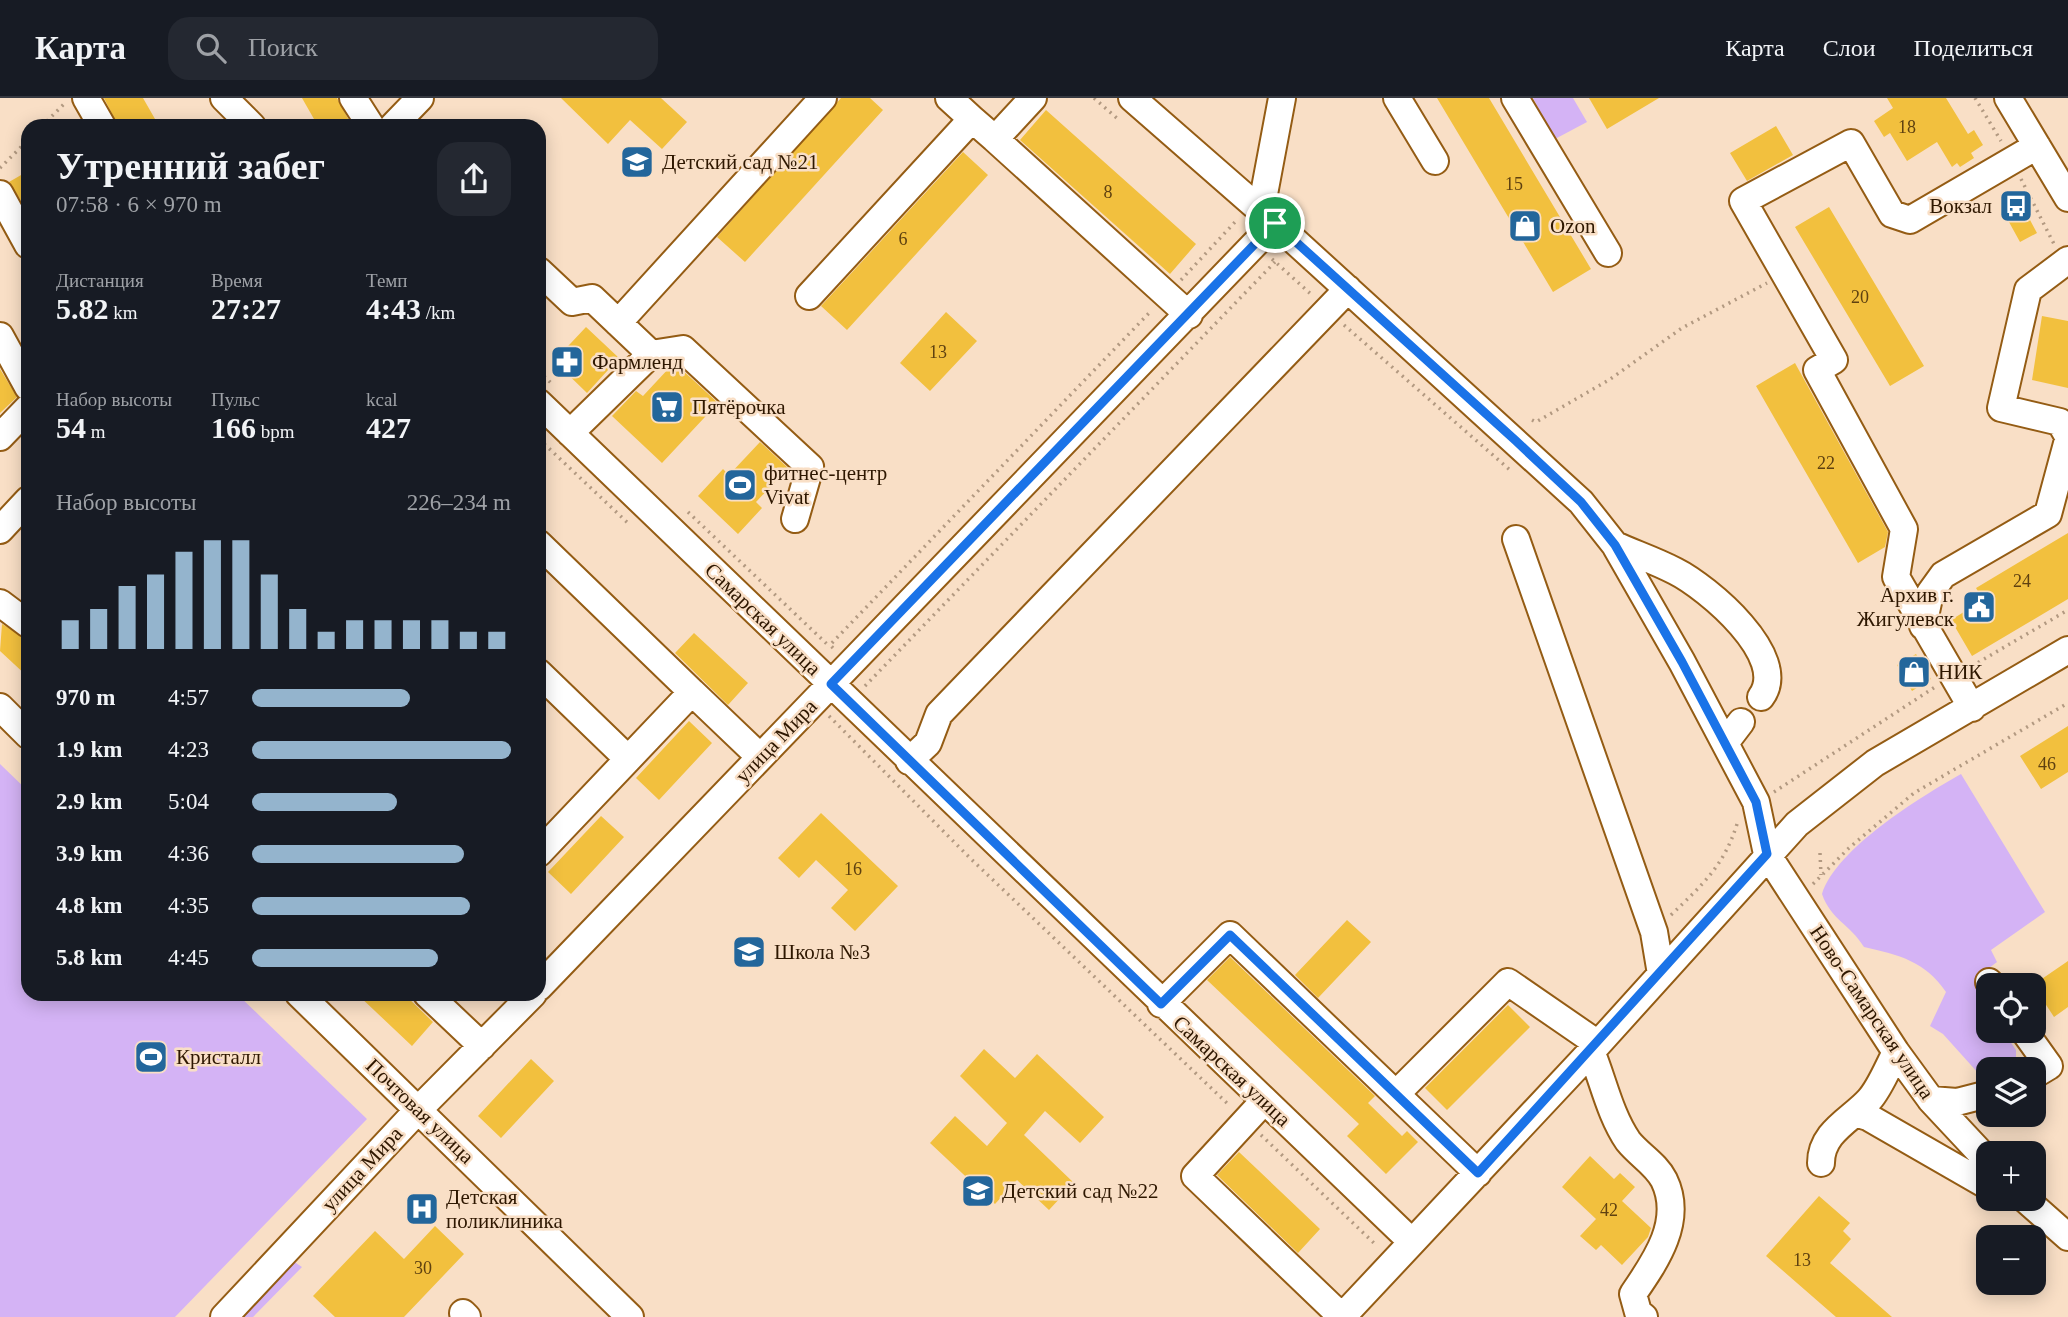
<!DOCTYPE html>
<html lang="ru">
<meta charset="utf-8">
<style>
body{margin:0;font-family:"Times New Roman",serif;background:#242831;color:#f1f3f6;height:100vh;display:flex;flex-direction:column;font-size:26px;white-space:nowrap}
*{box-sizing:border-box;margin:0}
p{font-size:23px;color:#9ea1a6}
.icon{flex:none;width:38px;height:38px;fill:none;stroke:currentColor;stroke-width:2;stroke-linecap:round;stroke-linejoin:round}
.map{position:relative;flex:1;overflow:hidden}
.panel{position:absolute;left:21px;top:21px;width:525px;height:882px;display:flex;flex-direction:column;background:#171b24;border-radius:21px;box-shadow:0 4px 18px #0003}
.panel>*{flex:none}
.buttons{position:absolute;left:1976px;top:875px;display:grid;gap:14px}
.buttons a{display:grid;place-items:center;width:70px;height:70px;border-radius:14px;background:#171b24;box-shadow:0 4px 18px #0003;font-size:35px}
.pin{position:absolute;display:grid;place-items:center;width:60px;height:60px;color:#fff;margin:-30px;border:4px solid #fff;border-radius:50%;box-shadow:0 2px 7px #0007}
.round{display:grid;place-items:center;flex:none;width:74px;height:74px;border-radius:21px;background:#242831}
.headline{display:flex;align-items:center;justify-content:space-between;height:119px;padding:0 35px}
h1{font-size:38px;font-weight:700;line-height:52px}
.figures{display:grid;grid-template-columns:repeat(3,1fr);gap:10px;height:119px;padding:7px 35px}
.figures div{display:grid;align-content:center}
.figures b{font-size:30px;font-weight:700}
.figures small{font-size:19px;font-weight:400}
.figures p{font-size:19px}
.chart{height:196px;padding:14px 35px}
.chart p{display:flex;justify-content:space-between}
.chart svg{width:100%;height:126px;margin-top:7px;stroke:#94b4cd;stroke-width:6}
ul{padding:0 35px;list-style:none;font-size:23px}
li{display:grid;grid-template-columns:112px 84px 1fr;align-items:center;height:52px}
li i{height:18px;border-radius:9px;background:#94b4cd}
header{display:flex;align-items:center;gap:42px;box-sizing:border-box;height:98px;padding:0 35px;background:#171b24;border-bottom:2px solid #363941}
header strong{font-size:33px}
nav{display:flex;gap:38px;margin-inline-start:auto;font-size:24px}
.search{width:490px;height:63px;background:#242831;display:flex;align-items:center;gap:18px;box-sizing:border-box;padding:0 24px;border-radius:21px;color:#9ea1a6;font-size:26px}
.map>svg:first-child{display:block}
</style>
<header>
<strong>Карта</strong>
<div class="search"><svg class="icon" aria-label="search" viewBox="0 0 24 24"><circle cx="10" cy="10" r="6"/><path d="M15 15l6 6"/></svg>Поиск</div>
<nav><a>Карта</a><a>Слои</a><a>Поделиться</a></nav>
</header>
<div class="map">
<svg width="2068" height="1219" viewBox="0 0 2068 1219">
<rect width="100%" height="100%" fill="#f9dfc6"/>
<!-- green -->
<path fill="#d4b3f5" d="M1533,0H1573L1587,24L1555,41Z
M0,666L28,693V896H237L367,1021L175,1219H0Z
M1961,676L2045,814L1991,852L1997,864L1977,879L1988,909V933H2003L2016,952V971H1988V976H1979L1943,936L1930,928L1946,894C1925,863 1899,857 1864,849C1850,826 1831,822 1822,796C1836,751 1920,699 1961,676Z
M293,1163L302,1169L253,1219H240Z"/>
<!-- building -->
<path fill="#f2c03e" d="M104,0H143L159,28H118Z
M302,0H337L351,26L318,28Z
M561,0H661L687,24L662,51L630,22L608,46Z
M841,0H870L883,12L745,164L717,139Z
M1437,0H1489L1591,171L1553,194Z
M1589,0H1659L1607,31Z
M1887,0H1946L1968,36L1974,32L1983,47L1971,55L1974,60L1960,69L1957,65L1952,69L1937,44L1907,63L1890,35L1884,39L1874,23L1893,10Z
M1046,12L1196,146L1170,176L1020,42Z
M1776,28L1793,57L1747,83L1730,55Z
M963,54L988,77L847,232L821,208Z
M28,73V114L9,84Z
M2021,105L2037,135L2020,144L2004,115Z
M1829,109L1924,268L1890,288L1795,129Z
M946,214L977,243L930,293L900,265Z
M2042,218L2068,223V290L2032,282Z
M586,229L619,260L587,295L554,263Z
M1795,265L1888,434L1885,449L1858,465L1756,288Z
M678,268L718,305L662,365L612,318L636,293L643,298L670,269Z
M0,271L17,299L0,315Z
M760,344L788,370L756,404L762,410L738,436L698,398L723,371L729,377Z
M2068,435V501L1972,558L1951,522L1983,502L1976,490Z
M2,526L28,541V579L0,553Z
M694,535L748,585L728,607L675,555Z
M1916,556L1931,581L1912,593L1897,567Z
M689,623L712,645L659,702L636,680Z
M2068,628V674L2041,691L2020,658Z
M821,715L898,788L855,833L831,810L848,792L816,762L799,780L778,760Z
M601,718L624,739L571,796L548,774Z
M1347,822L1371,844L1318,900L1295,877Z
M1230,859L1375,998L1368,1005L1402,1038L1407,1033L1418,1044L1386,1076L1347,1038L1359,1026L1207,882Z
M2068,863V909L2054,919L2033,887Z
M357,896H404L433,924L412,948Z
M1508,907L1530,929L1447,1012L1425,990Z
M984,951L1015,980L1037,956L1104,1019L1080,1045L1045,1013L1024,1037L1074,1085L1049,1112L1017,1082L995,1106L930,1045L955,1018L987,1048L1007,1025L960,978Z
M531,961L554,983L501,1040L478,1018Z
M1239,1054L1320,1131L1298,1155L1217,1077Z
M1590,1058L1614,1081L1620,1075L1635,1089L1622,1103L1651,1130L1648,1139L1622,1167L1601,1147L1596,1152L1580,1138L1596,1121L1562,1089Z
M1819,1098L1850,1125L1843,1133L1851,1141L1830,1165L1892,1219H1836L1766,1158Z
M435,1128L464,1156L404,1219H335L313,1198L375,1133L404,1161Z"/>
<g fill="none" stroke-linecap="round" stroke-linejoin="round">
<defs>
<path id="minor" d="M86,0L102,28
M224,0L252,28
M353,0L371,28
M949,0L972,21
M1132,0L1275,125L1581,404L1615,447L1682,564L1756,704L1767,756L1896,954L1931,1002L1988,1063
M1397,0L1435,63
M1515,0L1608,155
M2008,0L2068,100
M393,28L420,0
M995,41L1189,217
M0,96L28,147
M1261,112L1282,0
M2068,162L2028,192L2001,310L2060,324L2068,338
M539,173L572,204L592,200L651,256L570,335
M809,198L972,21L995,41L1033,0
M618,225L823,0
M0,238L28,289
M651,256L683,251L810,369L795,421
M539,305L1412,1144
M0,339L28,310
M0,432L28,402
M1516,441L1654,834L1661,876
M539,446L692,594
M1615,447C1635,456 1656,463 1675,473C1707,489 1791,559 1761,599
M0,505L28,526
M1923,528L1930,495L1943,477L2048,416L2068,342
M539,575L628,661
M0,609L28,637
M1972,610L1896,479L1904,431L1817,272L1834,262L1743,103L1851,45L1892,116L1910,122L2037,48
M1725,645L1741,624
M909,663L928,645L939,616L1348,191
M539,755L692,594L760,659
M1989,884L1992,887
M539,889L1275,125
M299,896L630,1219
M427,896L482,948
M1161,906L1230,837L1478,1075
M2024,933L2049,968L2034,977
M1591,953C1603,982 1610,1017 1628,1043C1639,1057 1656,1066 1664,1082C1684,1123 1655,1164 1633,1196L1638,1214L1644,1219
M1396,996L1508,884L1598,946
M1931,1002L1957,1004L1988,996
M1264,1003L1195,1078L1342,1219
M1855,1015L1868,1019L1988,1088
M1821,1065C1821,1034 1851,1022 1869,1002C1880,990 1888,969 1896,954
M2025,1101L2068,1139
M463,1215L467,1219
M224,1219L419,1011L533,896
M1342,1219L1598,946L1797,726L1875,665L2068,552"/>
</defs>
<!-- minor casing -->
<use href="#minor" stroke="#945c14" stroke-width="30"/>
<!-- path -->
<path stroke="#b29981" stroke-width="3.5" stroke-dasharray="2 5" stroke-linecap="butt" d="M1094,0L1119,22
M1975,0L2001,43
M42,28L65,5
M0,70L28,42
M2021,81L2054,146
M1272,161L1313,198
M1181,182L1236,123
M1344,227L1510,372
M539,273L553,287
M1532,322L1536,324L1609,282L1682,230L1767,185
M539,341L630,427
M688,414L829,548
M833,550L830,547L1151,213
M1972,568L2068,512
M865,588L1275,164
M829,618L970,760L1230,1008
M1774,694L1935,589
M1820,755L1821,777
M1813,786L1849,750L1914,695L2068,605
M1671,817C1702,787 1724,768 1737,726
M1261,1037L1377,1148"/>
<!-- minor -->
<use href="#minor" stroke="#fff" stroke-width="26"/>
</g>
<g fill="none" stroke-linecap="round" stroke-linejoin="round">
<defs>
<path id="route" d="M1275,125L1515,342L1581,404L1615,447L1682,564L1756,704L1767,756L1478,1075L1230,837L1161,906L831,586Z"/>
</defs>
<!-- route casing -->
<use href="#route" stroke="#fff" stroke-width="14"/>
<!-- route -->
<use href="#route" stroke="#1a73e8" stroke-width="9"/>
</g>
<!-- icons -->
<defs>
<symbol id="school-square" viewBox="-11 -11 22 22"><rect x="-9" y="-9" width="18" height="18" rx="4" fill="#23669b" stroke="#f9dfc6"/><path d="M0-5L7-2L0 1L-7-2ZM-4 1L0 2.5L4 1V4Q0 6-4 4Z" fill="#fff"/></symbol>
<symbol id="bus-square" viewBox="-11 -11 22 22"><rect x="-9" y="-9" width="18" height="18" rx="4" fill="#23669b" stroke="#f9dfc6"/><path d="M-5-6H5V4H4V6H2V4H-2V6H-4V4H-5ZM-3.5-4V0h7V-4ZM-3.5 1.2v1.5H-2V1.2ZM2 1.2v1.5H3.5V1.2Z" fill="#fff"/></symbol>
<symbol id="shop-square" viewBox="-11 -11 22 22"><rect x="-9" y="-9" width="18" height="18" rx="4" fill="#23669b" stroke="#f9dfc6"/><path d="M-5-2.5h2.3a2.7 3.5 0 0 1 5.4 0H5L5.5 6h-11ZM-1.5-2.5h3a1.5 2.3 0 0 0-3 0Z" fill="#fff"/></symbol>
<symbol id="pharmacy-square" viewBox="-11 -11 22 22"><rect x="-9" y="-9" width="18" height="18" rx="4" fill="#23669b" stroke="#f9dfc6"/><path d="M-2-6h4v4h4v4h-4v4h-4v-4h-4v-4h4Z" fill="#fff"/></symbol>
<symbol id="supermarket-square" viewBox="-11 -11 22 22"><rect x="-9" y="-9" width="18" height="18" rx="4" fill="#23669b" stroke="#f9dfc6"/><path d="M-6-5.5h2.5l.6 2H6L4.5 2H-2.5L-4.4-4H-6ZM-1.5 3.2a1.3 1.3 0 1 0 .1 0ZM3 3.2a1.3 1.3 0 1 0 .1 0Z" fill="#fff"/></symbol>
<symbol id="stadium-square" viewBox="-11 -11 22 22"><rect x="-9" y="-9" width="18" height="18" rx="4" fill="#23669b" stroke="#f9dfc6"/><path d="M0-5a6.5 5 0 1 0 0 10a6.5 5 0 1 0 0-10ZM-3.5-1.8h7v3.6h-7Z" fill="#fff"/></symbol>
<symbol id="civic-square" viewBox="-11 -11 22 22"><rect x="-9" y="-9" width="18" height="18" rx="4" fill="#23669b" stroke="#f9dfc6"/><path d="M-.6-6.5H3V-4.5H.6V-3L4-1V1h2V6H-6V1h2V-1L-.6-3ZM-1.2 2.5V6h2.4V2.5Z" fill="#fff"/></symbol>
<symbol id="hospital-square" viewBox="-11 -11 22 22"><rect x="-9" y="-9" width="18" height="18" rx="4" fill="#23669b" stroke="#f9dfc6"/><path d="M-5-5h3v3.5h4V-5h3V5h-3V1.5h-4V5h-3Z" fill="#fff"/></symbol>
</defs>
<g fill-rule="evenodd">
<use href="#school-square" x="618" y="45" width="38" height="38"/>
<use href="#bus-square" x="1997" y="89" width="38" height="38"/>
<use href="#shop-square" x="1506" y="109" width="38" height="38"/>
<use href="#pharmacy-square" x="548" y="245" width="38" height="38"/>
<use href="#supermarket-square" x="648" y="290" width="38" height="38"/>
<use href="#stadium-square" x="721" y="368" width="38" height="38"/>
<use href="#civic-square" x="1960" y="490" width="38" height="38"/>
<use href="#shop-square" x="1895" y="555" width="38" height="38"/>
<use href="#school-square" x="730" y="835" width="38" height="38"/>
<use href="#stadium-square" x="132" y="940" width="38" height="38"/>
<use href="#school-square" x="959" y="1074" width="38" height="38"/>
<use href="#hospital-square" x="403" y="1092" width="38" height="38"/>
</g>
<g text-anchor="middle" stroke-width="5" stroke-linejoin="round" paint-order="stroke">
<!-- number labels -->
<g font-size="18" fill="#5f4110">
<text x="1907" y="35">18</text>
<text x="1514" y="92">15</text>
<text x="1108" y="100">8</text>
<text x="903" y="147">6</text>
<text x="1860" y="205">20</text>
<text x="938" y="260">13</text>
<text x="1826" y="371">22</text>
<text x="2022" y="489">24</text>
<text x="2047" y="672">46</text>
<text x="853" y="777">16</text>
<text x="1609" y="1118">42</text>
<text x="1802" y="1168">13</text>
<text x="423" y="1176">30</text>
</g>
<!-- poi labels -->
<g font-size="21" fill="#2e1700" stroke="#f9dfc6" text-anchor="start">
<text x="662" y="71">Детский сад №21</text>
<text x="1992" y="115" text-anchor="end">Вокзал</text>
<text x="1550" y="135">Ozon</text>
<text x="592" y="271">Фармленд</text>
<text x="692" y="316">Пятёрочка</text>
<text x="764" y="382">фитнес-центр<tspan x="764" dy="24">Vivat</tspan></text>
<text x="1954" y="504" text-anchor="end">Архив г.<tspan x="1954" dy="24">Жигулевск</tspan></text>
<text x="1938" y="581">НИК</text>
<text x="774" y="861">Школа №3</text>
<text x="176" y="966">Кристалл</text>
<text x="1002" y="1100">Детский сад №22</text>
<text x="446" y="1106">Детская<tspan x="446" dy="24">поликлиника</tspan></text>
</g>
<!-- street labels -->
<g font-size="21" fill="#2e1700" stroke="#f9dfc6">
<text transform="translate(763 521) rotate(44)" y="7">Самарская улица</text>
<text transform="translate(776 643) rotate(-46)" y="7">улица Мира</text>
<text transform="translate(1872 914) rotate(56)" y="7">Ново-Самарская улица</text>
<text transform="translate(1232 973) rotate(43)" y="7">Самарская улица</text>
<text transform="translate(420 1013) rotate(44)" y="7">Почтовая улица</text>
<text transform="translate(362 1071) rotate(-47)" y="7">улица Мира</text>
</g>
</g>
</svg>
<div class="buttons">
<a><svg class="icon" aria-label="locate" viewBox="0 0 24 24"><circle cx="12" cy="12" r="6"/><path d="M12 2v4M12 18v4M2 12h4M18 12h4"/></svg></a>
<a><svg class="icon" aria-label="layers" viewBox="0 0 24 24"><path d="M12 4l9 5-9 5-9-5zM3 14l9 5 9-5"/></svg></a>
<a>+</a>
<a>−</a>
</div>
<div class="pin" style="left:1275px;top:125px;background:#1e9e55"><svg class="icon" aria-label="arrive" viewBox="0 0 24 24"><path d="M6 21V4h12l-3 4 3 4H6"/></svg></div>
<section class="panel">
<div class="headline"><div><h1>Утренний забег</h1><p>07:58 · 6 × 970 m</p></div><a class="round"><svg class="icon" aria-label="share" viewBox="0 0 24 24"><path d="M12 15V3M7 8l5-5 5 5M5 13v7h14v-7"/></svg></a></div>
<div class="figures">
<div><p>Дистанция</p><b>5.82<small> km</small></b></div>
<div><p>Время</p><b>27:27</b></div>
<div><p>Темп</p><b>4:43<small> /km</small></b></div>
</div>
<div class="figures">
<div><p>Набор высоты</p><b>54<small> m</small></b></div>
<div><p>Пульс</p><b>166<small> bpm</small></b></div>
<div><p>kcal</p><b>427</b></div>
</div>
<div class="chart"><p><span>Набор высоты</span>226–234 m</p>
<svg viewBox="0 0 160 44" preserveAspectRatio="none"><path d="M5 44V34M15 44V30M25 44V22M35 44V18M45 44V10M55 44V6M65 44V6M75 44V18M85 44V30M95 44V38M105 44V34M115 44V34M125 44V34M135 44V34M145 44V38M155 44V38"/></svg>
</div>
<ul>
<li><b>970 m</b>4:57<i style="width:61%"></i></li>
<li><b>1.9 km</b>4:23<i style="width:100%"></i></li>
<li><b>2.9 km</b>5:04<i style="width:56%"></i></li>
<li><b>3.9 km</b>4:36<i style="width:82%"></i></li>
<li><b>4.8 km</b>4:35<i style="width:84%"></i></li>
<li><b>5.8 km</b>4:45<i style="width:72%"></i></li>
</ul>
</section>
</div>
